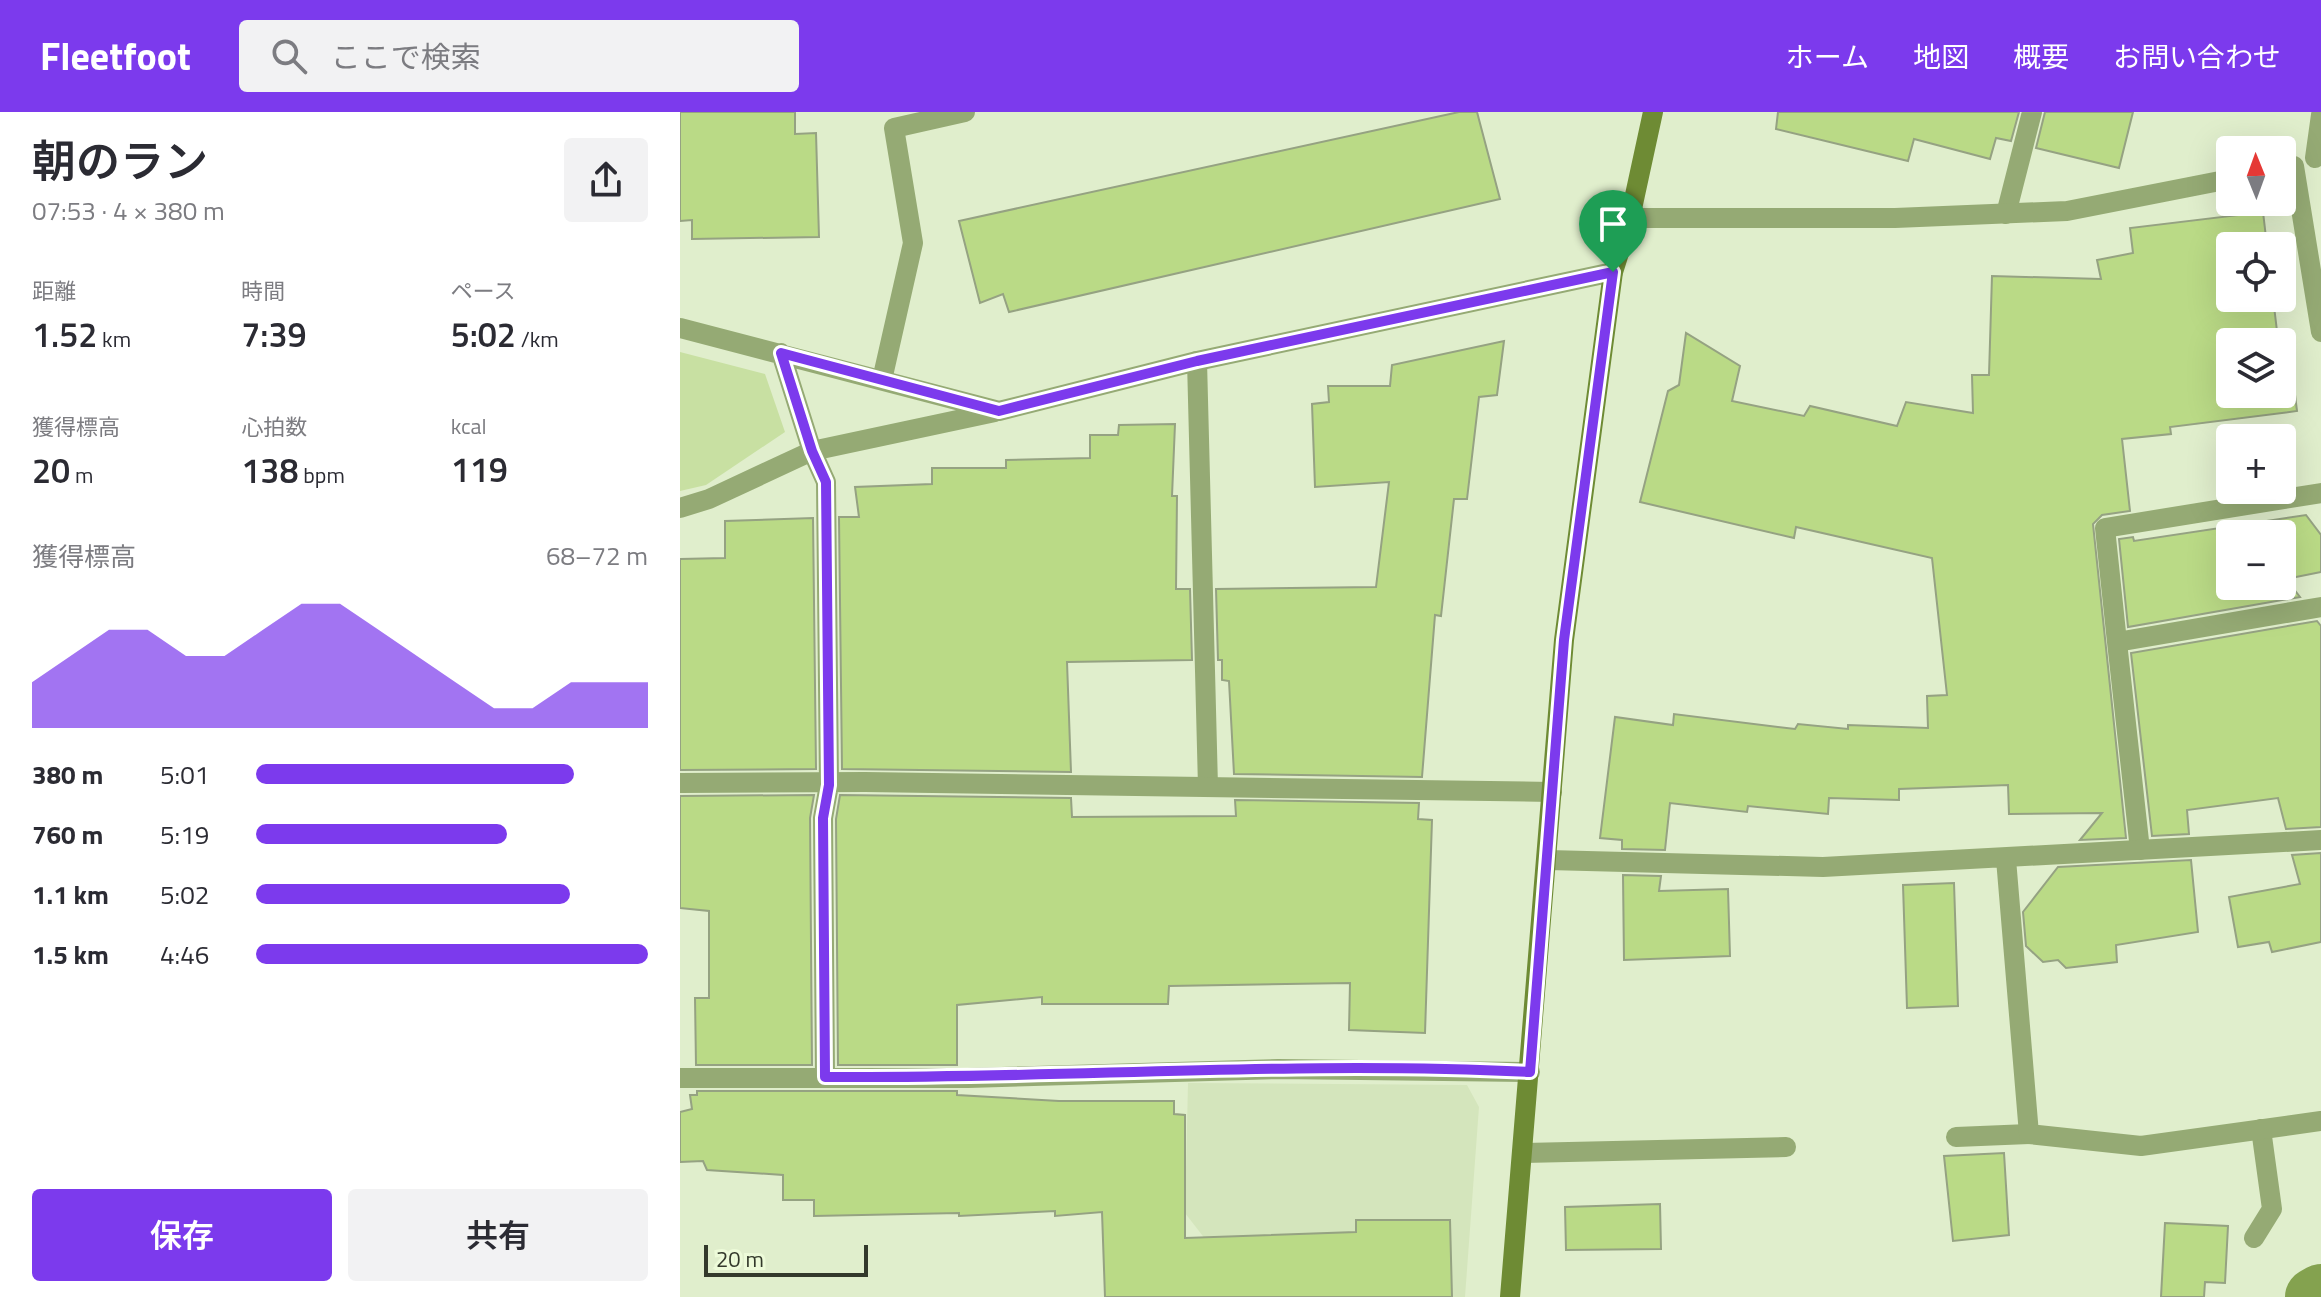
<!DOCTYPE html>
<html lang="ja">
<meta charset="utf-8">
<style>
body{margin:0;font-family:"Titillium Web","Noto Sans JP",sans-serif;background:#f2f2f3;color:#2b2b33;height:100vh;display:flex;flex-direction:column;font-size:30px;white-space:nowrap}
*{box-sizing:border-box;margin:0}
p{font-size:26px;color:#7c7c81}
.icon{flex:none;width:44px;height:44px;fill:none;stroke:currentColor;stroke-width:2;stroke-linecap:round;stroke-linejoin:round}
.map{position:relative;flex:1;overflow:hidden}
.panel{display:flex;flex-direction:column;background:#fff;width:680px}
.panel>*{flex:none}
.needle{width:52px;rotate:359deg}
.tools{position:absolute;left:1536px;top:24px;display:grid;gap:16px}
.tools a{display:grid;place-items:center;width:80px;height:80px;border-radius:8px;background:#fff;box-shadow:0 8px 32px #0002;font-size:40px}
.scale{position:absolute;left:24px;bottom:20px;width:164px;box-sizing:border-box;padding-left:8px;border:4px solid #33392b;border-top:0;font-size:22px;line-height:28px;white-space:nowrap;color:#33392b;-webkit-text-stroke:6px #edfbd9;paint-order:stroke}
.pin{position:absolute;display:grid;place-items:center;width:68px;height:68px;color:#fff;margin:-82px -34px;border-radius:50% 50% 50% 0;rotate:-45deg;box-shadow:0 0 8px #0007}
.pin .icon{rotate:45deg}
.round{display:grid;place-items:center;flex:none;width:84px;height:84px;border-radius:8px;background:#f2f2f3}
.overview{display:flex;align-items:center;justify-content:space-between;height:136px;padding:0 32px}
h1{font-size:44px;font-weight:600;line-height:60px}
.metrics{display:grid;grid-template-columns:repeat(3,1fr);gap:12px;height:136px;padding:8px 32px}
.metrics div{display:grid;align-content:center}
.metrics b{font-size:34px;font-weight:600}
.metrics small{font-size:22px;font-weight:400}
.metrics p{font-size:22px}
.chart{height:224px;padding:16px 32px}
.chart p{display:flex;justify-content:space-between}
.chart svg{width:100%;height:144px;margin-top:8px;fill:#7c3aed;opacity:.7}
.cta{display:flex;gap:16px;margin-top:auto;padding:16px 32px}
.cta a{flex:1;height:92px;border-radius:8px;background:#7c3aed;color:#fff;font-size:32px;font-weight:600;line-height:92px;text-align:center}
.cta a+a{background:#f2f2f3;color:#2b2b33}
ul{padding:0 32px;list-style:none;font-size:26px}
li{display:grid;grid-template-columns:128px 96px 1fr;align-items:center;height:60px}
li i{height:20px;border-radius:10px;background:#7c3aed}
header{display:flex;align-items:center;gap:48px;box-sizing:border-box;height:112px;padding:0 40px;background:#7c3aed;color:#fff}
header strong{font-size:38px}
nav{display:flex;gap:44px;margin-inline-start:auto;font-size:28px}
.search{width:560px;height:72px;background:#f2f2f3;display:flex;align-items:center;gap:20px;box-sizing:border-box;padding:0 28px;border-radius:8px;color:#7c7c81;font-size:30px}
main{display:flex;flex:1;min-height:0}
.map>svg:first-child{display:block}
</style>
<header>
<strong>Fleetfoot</strong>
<div class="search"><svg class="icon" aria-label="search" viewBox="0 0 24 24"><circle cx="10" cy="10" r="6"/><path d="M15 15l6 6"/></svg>ここで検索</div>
<nav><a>ホーム</a><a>地図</a><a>概要</a><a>お問い合わせ</a></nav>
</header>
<main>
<section class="panel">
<div class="overview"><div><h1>朝のラン</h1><p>07:53 · 4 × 380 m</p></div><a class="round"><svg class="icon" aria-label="share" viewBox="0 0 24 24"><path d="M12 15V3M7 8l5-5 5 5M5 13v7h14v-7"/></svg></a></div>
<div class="metrics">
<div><p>距離</p><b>1.52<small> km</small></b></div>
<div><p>時間</p><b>7:39</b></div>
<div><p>ペース</p><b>5:02<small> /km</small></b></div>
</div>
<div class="metrics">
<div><p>獲得標高</p><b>20<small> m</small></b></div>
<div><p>心拍数</p><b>138<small> bpm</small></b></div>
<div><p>kcal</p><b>119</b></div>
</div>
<div class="chart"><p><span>獲得標高</span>68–72 m</p>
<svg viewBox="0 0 160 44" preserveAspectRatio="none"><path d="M0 44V30L10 22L20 14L30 14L40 22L50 22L60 14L70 6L80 6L90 14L100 22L110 30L120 38L130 38L140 30L150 30L160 30V44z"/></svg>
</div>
<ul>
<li><b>380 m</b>5:01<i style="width:81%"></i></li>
<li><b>760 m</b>5:19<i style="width:64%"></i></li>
<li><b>1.1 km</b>5:02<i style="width:80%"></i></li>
<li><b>1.5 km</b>4:46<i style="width:100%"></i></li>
</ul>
<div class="cta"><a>保存</a><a>共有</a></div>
</section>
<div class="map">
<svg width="1641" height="1185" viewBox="0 0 1641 1185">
<rect width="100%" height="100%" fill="#e0eecc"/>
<!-- built -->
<path fill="#d4e5bc" d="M508,971L787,973L799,995L785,1185H570L505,1101Z"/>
<!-- green -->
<path fill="#c8e0a2" d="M0,240L85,262L105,320L26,373L0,379Z"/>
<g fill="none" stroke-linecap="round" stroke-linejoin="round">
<!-- canal -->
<path stroke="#84a24f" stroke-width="58" d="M1634,1185L1641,1181"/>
</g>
<!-- building -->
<path fill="#bada86" stroke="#95a282" stroke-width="2" fill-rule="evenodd" d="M0,0H115V22L136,21L139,125L12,127V108L0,109Z
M779,0H797L820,87L329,200L323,182L300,191L279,109Z
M1098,0H1339L1331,29L1316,26L1310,47L1234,27L1228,49L1096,17Z
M1365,0H1453L1439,56L1356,36Z
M1583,100L1587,134H1550V186H1593L1597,219L1607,218L1617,299L1490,315L1491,322L1442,327L1450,399L1422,403L1413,412L1446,726L1400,728L1422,701L1329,702L1328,673L1219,677V688L1149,686L1148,702L1068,694L1067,700L990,691L985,738L942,737V728L920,726L935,605L993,613L994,602L1115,617L1118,612L1168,617V613L1248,616L1247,584L1267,583L1252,446L1116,415L1114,426L960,390L988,279L999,273L1006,221L1060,254L1052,289L1124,304L1130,294L1217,314L1226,290L1293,301L1292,263H1309L1312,164L1421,167L1417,148L1453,141L1450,116ZM1550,230H1602V282H1550Z
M824,229L817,283L799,285L787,387H774L761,504L755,503L742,665L554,662L549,569L542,568V548H538L536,477L696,475L709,370L635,375L632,292L649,290L648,274H710L712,253Z
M495,312L492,384H497L496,477H510L512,548L387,550L391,660L162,657L159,405H179L175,375L252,372V356H326V348L410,346V323H438L439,313Z
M1626,403L1641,423V460L1606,467L1620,485L1448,515L1439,427L1453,425L1454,429ZM1550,422H1602V474H1550Z
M133,406L136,657L0,658V447L45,446V409Z
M1637,509L1641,514V715L1606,717L1598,686L1507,698L1509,722L1472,724L1451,541Z
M134,683L130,706L132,953H16L15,886H29V799L0,796V684Z
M160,683L391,686L392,705L556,704L555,688L739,691L738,707L752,708L745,921L669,918L670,871L489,874L488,892H362V885L277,893V953H158L156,707Z
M1641,741V830L1592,840L1589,830L1558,835L1549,785L1620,772L1612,743Z
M1511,748L1518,820L1436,833L1437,850L1386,856L1378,848L1363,850L1346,834L1343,800L1378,755Z
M943,763L981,764L979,779L1048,777L1050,844L944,848Z
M1274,771L1278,894L1227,896L1223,773Z
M17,979H277V983L379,989H494V1002L505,1003V1126L676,1120V1108H770L772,1185H425L422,1100L375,1104V1099L279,1104V1101L134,1104V1088H103V1063L27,1058L23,1049L0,1050V1000L12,997L10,983H17Z
M1324,1041L1329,1123L1273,1129L1264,1044Z
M980,1092L981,1137L886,1138L885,1095Z
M1485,1111L1548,1114L1545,1171L1525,1170L1524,1185H1481Z"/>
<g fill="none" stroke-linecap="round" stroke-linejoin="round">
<!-- service -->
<path stroke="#95aa74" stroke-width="20" d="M1326,102L1352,0
M517,249L528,675
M202,268L233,131L214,16L285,0
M1437,530L1425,416L1641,381
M1460,738L1437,530L1641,495
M1276,1025L1349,1022
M842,1041L1106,1035
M1574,1126L1592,1097L1581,1017"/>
<!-- minor -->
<path stroke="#95aa74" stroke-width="20" d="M1635,46L1641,3
M1614,54L1641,220
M950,106H1215L1387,99L1550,67
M0,216L319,299L517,249L933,160
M101,241L132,339L146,370L149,673L143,706L145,965
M0,396L29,387L132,339L315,300
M0,671L185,670L872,680
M1326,747L1349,1022L1461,1034L1641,1009
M868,748L1143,755L1641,728
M0,966H288L598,957L850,960"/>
<!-- secondary -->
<path stroke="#6e8b34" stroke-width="20" d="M830,1185L884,528L933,160L950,106L973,0"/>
</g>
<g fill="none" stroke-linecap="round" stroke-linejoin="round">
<defs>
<path id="route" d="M933,160L884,528L850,960C615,948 380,967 145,965L143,706L149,673L146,370L132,339L101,241L319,299L517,249Z"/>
</defs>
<!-- route casing -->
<use href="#route" stroke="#fff" stroke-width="16"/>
<!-- route -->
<use href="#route" stroke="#7c3aed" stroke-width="10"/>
</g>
</svg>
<div class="tools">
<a><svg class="needle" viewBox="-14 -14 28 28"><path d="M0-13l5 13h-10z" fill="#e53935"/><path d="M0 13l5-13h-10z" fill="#7c7c81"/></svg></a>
<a><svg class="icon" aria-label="locate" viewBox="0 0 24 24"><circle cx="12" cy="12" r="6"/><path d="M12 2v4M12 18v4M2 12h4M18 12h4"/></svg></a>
<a><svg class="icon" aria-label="layers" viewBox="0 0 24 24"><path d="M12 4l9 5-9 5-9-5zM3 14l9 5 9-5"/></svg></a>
<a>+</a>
<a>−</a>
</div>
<div class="scale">20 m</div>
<div class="pin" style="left:933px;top:160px;background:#1e9e55"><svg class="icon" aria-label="arrive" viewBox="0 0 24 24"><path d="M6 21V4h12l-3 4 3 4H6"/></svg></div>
</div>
</main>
